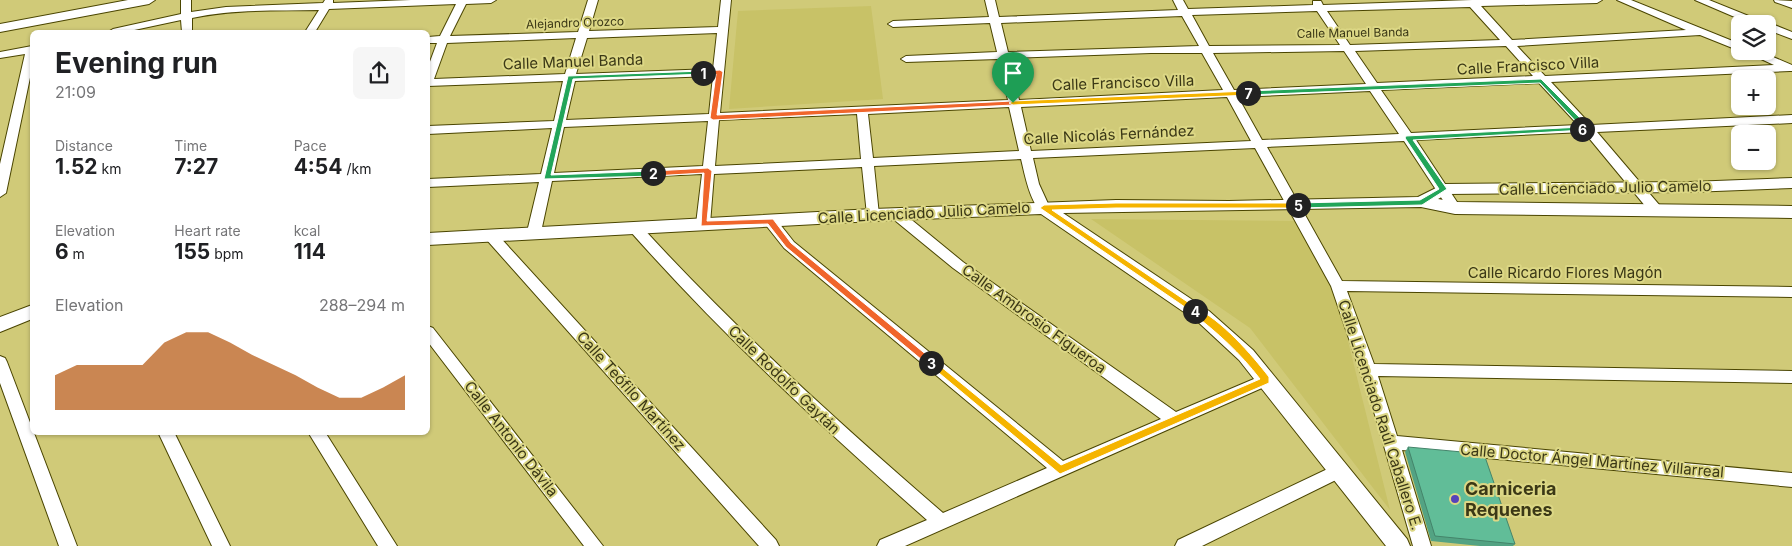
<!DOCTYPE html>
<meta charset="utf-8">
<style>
body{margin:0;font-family:Inter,sans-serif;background:#f6f6f6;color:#202124;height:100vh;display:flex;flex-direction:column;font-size:19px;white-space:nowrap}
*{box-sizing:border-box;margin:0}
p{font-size:16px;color:#757577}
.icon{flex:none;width:28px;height:28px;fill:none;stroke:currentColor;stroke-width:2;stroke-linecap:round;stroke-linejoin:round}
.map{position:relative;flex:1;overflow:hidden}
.sheet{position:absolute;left:30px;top:30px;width:400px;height:405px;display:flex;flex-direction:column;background:#fff;border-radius:8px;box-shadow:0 1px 4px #0004}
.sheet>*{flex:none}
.buttons{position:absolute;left:1731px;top:15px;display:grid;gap:10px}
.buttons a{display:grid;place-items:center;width:45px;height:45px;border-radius:8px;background:#fff;box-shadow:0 1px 4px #0004;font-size:25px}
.pin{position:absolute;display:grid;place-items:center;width:42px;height:42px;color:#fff;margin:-51px -21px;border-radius:50% 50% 50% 0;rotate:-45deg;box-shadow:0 0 5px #0007}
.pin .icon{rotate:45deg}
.km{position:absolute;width:25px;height:25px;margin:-12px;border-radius:50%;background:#222;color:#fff;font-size:14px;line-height:25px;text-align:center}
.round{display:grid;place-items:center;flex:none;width:52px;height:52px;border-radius:8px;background:#f6f6f6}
.summary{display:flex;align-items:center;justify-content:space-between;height:85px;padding:0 25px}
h1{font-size:28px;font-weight:700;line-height:38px}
.stats{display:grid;grid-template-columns:repeat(3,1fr);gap:8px;height:85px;padding:5px 25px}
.stats div{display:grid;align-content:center}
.stats b{font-size:21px;font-weight:700}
.stats small{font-size:14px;font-weight:400}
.stats p{font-size:14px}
.chart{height:140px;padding:10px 25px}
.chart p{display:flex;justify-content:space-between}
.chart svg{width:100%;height:90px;margin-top:5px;fill:#b45309;opacity:.7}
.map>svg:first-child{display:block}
</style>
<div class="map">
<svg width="1792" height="546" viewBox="0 0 1792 546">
<rect width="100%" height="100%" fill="#d0ca78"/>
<!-- built -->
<path fill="#c8c267" d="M871,6L883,99L729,109L738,11Z
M1091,219L1295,221L1336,293L1390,510L1250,328Z"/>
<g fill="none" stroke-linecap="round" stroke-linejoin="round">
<defs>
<path id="minor" d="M181,0H191V12L226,7L323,3L325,0H333V3L411,0H496L491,3L466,4L450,36L578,32L588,0H598L589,31L718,27L721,0H731L720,113L1008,100L998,59L906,62L901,59L906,56L997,52L990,23L893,27L888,24L893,21L989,17L985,0H995L999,17L1178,10L1173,0H1183L1188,9L1313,5V1H1321L1323,5L1472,0H1602L1597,3L1481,6L1512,40L1686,30L1617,0H1631L1740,44V51L1700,35L1517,46L1545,76L1774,65L1744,51H1759L1792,65V71H1790L1551,82L1591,125L1792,115V123L1597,132L1661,207L1662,210L1661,213H1651L1584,132L1416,140L1461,208L1455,212L1450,211L1404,141L1267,147L1342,281L1792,287V297L1347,291L1374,364L1792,371V383L1378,376L1397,436L1792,473V487L1402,450L1431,546H1413L1375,415L1331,286L1255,148L1033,158L1039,184L1050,208L1044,212C1031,209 1024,171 1021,159L874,166L879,215L878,218H868L867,215L862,167L714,174L710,224L708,227H698L696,224L702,174L552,181L541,232L539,235H529L527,232L539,182L428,187V179L541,174L552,128L428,134V126L554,121L563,81L428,86V67L437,43H428V37L440,36L456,4L329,9L315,32H305L319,10C277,11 233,9 192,18V32H182L181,20L125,32H108L113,29L181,14ZM1470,7L1500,40L1350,45L1327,11ZM1317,11L1340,45L1209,46L1192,15ZM1182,16L1199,46L1008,52L1001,23ZM717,33L713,69L576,74L587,38ZM576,38L565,74L434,79L447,43ZM1506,46L1533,76L1377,83L1355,51ZM1344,51L1366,84L1234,90L1213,53ZM1151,53H1202L1223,90L1019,100L1009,58ZM713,76L709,114L566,120L575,81ZM1539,83L1578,125L1411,133L1381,90ZM1370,91L1399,134L1262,140L1238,97ZM1227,97L1251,141L1031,151L1021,107ZM1009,107L1019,151L873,158L868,114ZM857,114L861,159L715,166L719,120ZM708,121L703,166L554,173L564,127Z
M1695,0H1709L1766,23L1772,24L1792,32V39L1768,30V24H1751Z
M1774,0L1792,1V8L1775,2Z
M32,46V68L6,193L0,197V164L25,54L0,58V52Z
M897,211L902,212L963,262L1176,412L1261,376L1266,374L1271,376L1274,380L1271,384L905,546H877L880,540L927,520C823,428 722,335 630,231L628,228L630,225H640C734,328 837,421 943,513L1047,468L784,248L765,224L763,221L765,218H775L794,242L1063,461L1161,419L953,268L892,218L891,215L892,212Z
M491,231L496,233L776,540L779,546H759L486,239L484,236L486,233Z
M428,326L433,328L603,546H584L428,342Z
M0,356L5,358L7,362L77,546H59L0,383Z
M158,432H174L230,546H212Z
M308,432H325L397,546H378Z
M1338,464L1344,466L1346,471L1344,476L1202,546H1175L1178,540Z"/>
<path id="tertiary" d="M128,0H155L149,4L0,32V24Z
M1792,178V188L1690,192L1447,194L1438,199L1455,202L1792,206V218L1455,214L1421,207L1063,213L1209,311L1253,350L1407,539L1410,546H1386L1239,360L1197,321L1041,214L873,221L428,245V233L873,209L1116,200L1229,201L1418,197L1444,184L1690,182Z
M32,305V319L0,332V317Z"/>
</defs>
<!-- minor casing -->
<use href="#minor" stroke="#4a4500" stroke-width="2"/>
<!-- tertiary casing -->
<use href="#tertiary" stroke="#4a4500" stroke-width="2"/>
<!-- minor -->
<use href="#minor" fill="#fff" fill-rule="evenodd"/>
<!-- tertiary -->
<use href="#tertiary" fill="#fff" fill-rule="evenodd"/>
</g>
<!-- wall -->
<path fill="#53a383" d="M1408,447L1515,544L1513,546H1480L1431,541L1405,452Z"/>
<!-- building -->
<path fill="#61bd98" stroke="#44846a" d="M1408,447L1484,454L1515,544L1435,536Z"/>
<!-- split-1 -->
<path fill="#f0652b" stroke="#fff" d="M720,70L723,72L717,115L1013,101L1016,103L1013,105L713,120L710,118L716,74L703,75L700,73L703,71Z"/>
<!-- split-2 -->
<path fill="#22a559" stroke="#fff" d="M703,71H705V74L573,79L551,175L653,171L656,173L653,176L544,179L568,76Z"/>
<!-- split-3 -->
<path fill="#f0652b" stroke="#fff" d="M708,168L712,171L707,221L773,219L791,243L934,361V365H928L786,247L768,224L701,226L704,173L653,176L649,173L653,171Z"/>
<!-- split-4 -->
<path fill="#f5b400" stroke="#fff" d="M1195,308C1220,318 1253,356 1269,377V383L1060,474L927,363L931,360L934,361L1061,465L1260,379C1240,353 1218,333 1192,313L1191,311Z"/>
<!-- split-5 -->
<path fill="#f5b400" stroke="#fff" d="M1116,203H1298L1302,205L1298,208H1116L1052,210L1198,309L1199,311L1195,314L1040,208L1044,205Z"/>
<!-- split-6 -->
<path fill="#22a559" stroke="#fff" d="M1582,127H1584V130L1413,140L1447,189L1422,205L1298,208L1295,205L1298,203L1420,200L1439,189L1405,138L1406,136Z"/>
<!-- split-7 -->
<path fill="#22a559" stroke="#fff" d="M1541,79L1589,127V130H1579L1578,129L1581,127L1540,83L1248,95L1245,93L1248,91Z"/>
<!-- split-8 -->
<path fill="#f5b400" stroke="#fff" d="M1248,91L1251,92V95L1013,105L1009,103L1013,101Z"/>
<!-- markers -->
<circle fill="#5742ba" stroke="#dcd785" stroke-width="2" cx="1455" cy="499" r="5"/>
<g text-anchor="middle" stroke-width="4" stroke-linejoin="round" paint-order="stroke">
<!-- far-street labels -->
<g font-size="12" fill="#3b3816" stroke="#dcd785">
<text transform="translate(575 23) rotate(-2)" y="4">Alejandro Orozco</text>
<text transform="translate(1353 33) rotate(-1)" y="4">Calle Manuel Banda</text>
</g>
<!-- street labels -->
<g font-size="15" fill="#3b3816" stroke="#dcd785">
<text transform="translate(573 62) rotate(-2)" y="5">Calle Manuel Banda</text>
<text transform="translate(1528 66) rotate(-3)" y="5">Calle Francisco Villa</text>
<text transform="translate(1123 83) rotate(-2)" y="5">Calle Francisco Villa</text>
<text transform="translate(1109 135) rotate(-3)" y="5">Calle Nicolás Fernández</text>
<text transform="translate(1605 188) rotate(-1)" y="5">Calle Licenciado Julio Camelo</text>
<text transform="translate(924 213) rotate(-3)" y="5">Calle Licenciado Julio Camelo</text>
<text x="1565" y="278">Calle Ricardo Flores Magón</text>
<text transform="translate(1034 319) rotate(36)" y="5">Calle Ambrosio Figueroa</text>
<text transform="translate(784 380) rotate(44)" y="5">Calle Rodolfo Gaytán</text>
<text transform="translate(631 391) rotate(48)" y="5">Calle Teófilo Martínez</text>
<text transform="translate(1380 415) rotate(72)" y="5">Calle Licenciado Raúl Caballero E.</text>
<text transform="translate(511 439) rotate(52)" y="5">Calle Antonio Dávila</text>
<text transform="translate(1592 461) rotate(5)" y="5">Calle Doctor Ángel Martínez Villarreal</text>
</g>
<!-- near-poi labels -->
<g font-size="18" font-weight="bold" fill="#3b3816" stroke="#dcd785" text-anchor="start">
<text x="1465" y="495">Carniceria<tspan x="1465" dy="21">Requenes</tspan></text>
</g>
</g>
</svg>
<div class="buttons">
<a><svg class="icon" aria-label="layers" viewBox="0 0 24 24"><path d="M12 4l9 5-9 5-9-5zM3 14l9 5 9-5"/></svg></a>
<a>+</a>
<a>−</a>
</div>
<div class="pin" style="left:1013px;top:103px;background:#1e9e55"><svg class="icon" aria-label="arrive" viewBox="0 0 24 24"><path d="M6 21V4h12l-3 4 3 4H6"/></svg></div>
<b class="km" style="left:703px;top:73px">1</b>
<b class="km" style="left:653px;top:173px">2</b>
<b class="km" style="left:931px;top:363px">3</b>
<b class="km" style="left:1195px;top:311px">4</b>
<b class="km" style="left:1298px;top:205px">5</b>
<b class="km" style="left:1582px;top:129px">6</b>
<b class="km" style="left:1248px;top:93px">7</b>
<section class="sheet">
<div class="summary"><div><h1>Evening run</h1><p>21:09</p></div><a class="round"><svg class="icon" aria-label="share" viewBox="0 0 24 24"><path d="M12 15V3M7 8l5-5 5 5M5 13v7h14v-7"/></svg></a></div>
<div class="stats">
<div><p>Distance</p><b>1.52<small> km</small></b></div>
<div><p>Time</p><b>7:27</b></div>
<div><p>Pace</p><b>4:54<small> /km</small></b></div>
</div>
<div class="stats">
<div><p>Elevation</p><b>6<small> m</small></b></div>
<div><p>Heart rate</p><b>155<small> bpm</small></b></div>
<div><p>kcal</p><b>114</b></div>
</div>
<div class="chart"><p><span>Elevation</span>288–294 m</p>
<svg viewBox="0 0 160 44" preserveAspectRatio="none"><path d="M0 44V27L10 22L20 22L30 22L40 22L50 11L60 6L70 6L80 11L90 17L100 22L110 27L120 33L130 38L140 38L150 33L160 27V44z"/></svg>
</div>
</section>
</div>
